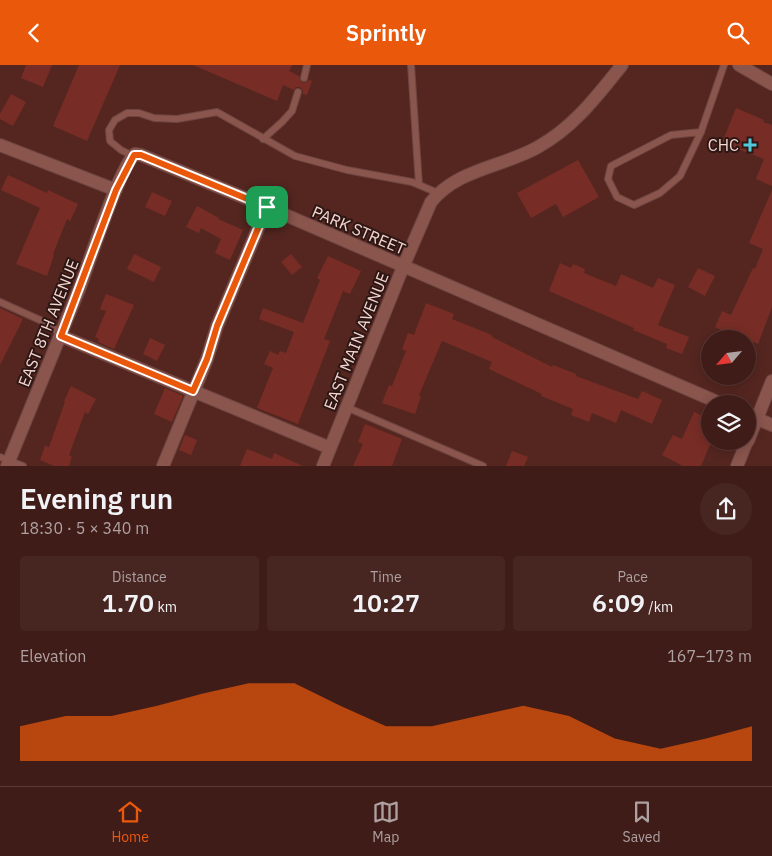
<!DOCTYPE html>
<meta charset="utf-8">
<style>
body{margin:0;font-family:"IBM Plex Sans",sans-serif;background:#472521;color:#f1f3f6;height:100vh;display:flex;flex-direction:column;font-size:19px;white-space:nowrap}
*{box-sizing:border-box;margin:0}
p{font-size:16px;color:#aea1a2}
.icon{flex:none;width:28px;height:28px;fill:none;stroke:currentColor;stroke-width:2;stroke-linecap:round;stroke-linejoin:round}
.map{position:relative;height:401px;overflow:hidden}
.panel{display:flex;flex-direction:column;background:#401c18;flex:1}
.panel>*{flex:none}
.needle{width:32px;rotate:242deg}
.fabs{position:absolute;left:701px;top:265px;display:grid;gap:10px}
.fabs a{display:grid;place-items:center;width:55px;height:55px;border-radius:50%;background:#401c18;box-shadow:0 2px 12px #0003,0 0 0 1px #593a37;font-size:25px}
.pin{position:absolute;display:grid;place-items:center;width:42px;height:42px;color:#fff;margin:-21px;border-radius:10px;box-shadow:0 2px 8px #0006}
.round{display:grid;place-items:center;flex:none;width:52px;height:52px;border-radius:26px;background:#472521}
.summary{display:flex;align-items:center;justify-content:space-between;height:85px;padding:0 20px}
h1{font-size:28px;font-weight:600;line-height:38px}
.stats{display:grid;grid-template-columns:repeat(3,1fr);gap:8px;height:85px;padding:5px 20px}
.stats div{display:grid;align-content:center;border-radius:5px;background:#472521;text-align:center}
.stats b{font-size:25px;font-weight:600}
.stats small{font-size:14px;font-weight:400}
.stats p{font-size:14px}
.chart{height:140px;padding:10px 20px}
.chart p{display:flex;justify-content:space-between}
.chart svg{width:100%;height:90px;margin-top:5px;fill:#ea580c;opacity:.7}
header{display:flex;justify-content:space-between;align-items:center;height:65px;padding:0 20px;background:#ea580c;color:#fff;font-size:22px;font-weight:600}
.tab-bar{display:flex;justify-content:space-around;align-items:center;height:70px;border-top:1px solid #593a37;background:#401c18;font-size:14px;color:#aea1a2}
.tab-bar a{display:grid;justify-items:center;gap:2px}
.tab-bar .selected{color:#ea580c}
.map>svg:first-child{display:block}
</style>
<header><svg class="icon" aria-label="back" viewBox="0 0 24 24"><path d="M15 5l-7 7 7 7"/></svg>Sprintly<svg class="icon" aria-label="search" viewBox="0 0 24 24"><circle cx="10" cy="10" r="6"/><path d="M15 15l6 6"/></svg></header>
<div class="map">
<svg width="772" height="401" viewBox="0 0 772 401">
<rect width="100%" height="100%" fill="#552620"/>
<!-- building -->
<path fill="#772d25" d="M26,0H52L43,22L21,13Z
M79,0H120L87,76L53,61Z
M193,0H292L289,6L299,11L301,17L305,18L309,15L312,16L307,30L303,29V25L300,22H296L294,25L283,20L277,36Z
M11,29L26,37L13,61L0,54V49Z
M736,43L764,55L763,57L772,60V121L756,114L764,94L722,78Z
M578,95L599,132L563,152L556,139L531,153L517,128Z
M8,110L47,128L48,125L78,139L70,156L67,154L53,189L54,190L47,211L16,199L40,143L1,125Z
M772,125V242L758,279L753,277L752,279L748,277V274H740L715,262L722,246L731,250L753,203L755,204L763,184L749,178Z
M152,127L172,136L165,151L145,142Z
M197,141L219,153L218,154L243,165L230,195L215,188L221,174L201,163L199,168L186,162Z
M134,189L161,202L154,217L127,204Z
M291,189L302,202L292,210L281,197Z
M328,191L361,206L350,229L343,226L324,274L330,276L298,359L257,343L273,303L264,299L270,286L278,290L280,286L286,288L294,267L259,254L263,243L303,258L320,215L317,213Z
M560,198L571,203L573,199L585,204L584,208L616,221L621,209L653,223L658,213L675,220L658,260L689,272L682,289L666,283L667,279L633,265L634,263L549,226Z
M698,203L715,211L705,231L688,222Z
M106,229L134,240L114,284L98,277L99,274L95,272L106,246L100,244Z
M426,238L454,249L452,254L492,270V272L552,302L553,300L576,309V311L638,334L642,326L662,335L652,359L621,345L616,358L592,348L589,357L571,350L573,344L541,331L542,329L489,304L492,297L442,276L419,330L421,331L415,349L382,338L389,320L392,321L406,286L402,284L408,268L414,270Z
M0,243L23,254L0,300Z
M150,273L165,280L157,296L143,289Z
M71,321L96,334L88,349L85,347L69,390L72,392L69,401H54L40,395L45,381L49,382L65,337L64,336Z
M165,323L183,331L172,357L154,349Z
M694,347L710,354V380L701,401H683L662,390L673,370L682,374Z
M365,359L402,374L392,401H353L363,379L358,377Z
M185,370L197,375L191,390L179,385Z
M247,384L272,394L274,388L303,401H240Z
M512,386L528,392L524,401H506Z"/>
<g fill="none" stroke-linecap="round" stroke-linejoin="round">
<defs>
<path id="service" d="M411,0L419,120
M304,13L307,0
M701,67L671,70L611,101L608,114L617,132L634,140L660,128L680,111L701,67L724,0
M263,74L282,57L292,46L298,27
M133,91L121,85L110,76L109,65L115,55L127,48H139L154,53L177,54L217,47L295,91L347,105L412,117L438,128
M0,237L51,260L61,271
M346,342L483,401
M0,392L23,401"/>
<path id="minor" d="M739,0L772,19
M0,80L116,125
M61,271L330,383
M748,350L772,360
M748,376L772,316
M7,401C31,341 56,282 80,222C89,198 120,101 135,89L141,90L267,142L722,339
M163,401L207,294L217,261L267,142
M323,401L403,202L431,137C457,104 503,102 538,82C574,62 597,31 622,0
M737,401L747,376"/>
</defs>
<!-- service casing -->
<use href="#service" stroke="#6e4540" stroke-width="8"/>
<!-- minor casing -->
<use href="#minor" stroke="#6e4540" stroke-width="14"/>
<!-- service -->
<use href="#service" stroke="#89554d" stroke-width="6"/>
<!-- minor -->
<use href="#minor" stroke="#89554d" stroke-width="12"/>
</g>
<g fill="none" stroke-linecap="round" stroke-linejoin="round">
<defs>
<path id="route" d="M134,90H141L267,142L217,261L207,294L193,326L61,271L116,125Z"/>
</defs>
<!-- route casing -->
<use href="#route" stroke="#fff" stroke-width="10"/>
<!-- route -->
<use href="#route" stroke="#ea580c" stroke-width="6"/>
</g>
<!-- markers -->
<path fill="#54cadd" stroke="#2d1714" stroke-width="2" d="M747.5 72.5h5v5h5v5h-5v5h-5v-5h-5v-5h5z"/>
<g text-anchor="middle" stroke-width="4" stroke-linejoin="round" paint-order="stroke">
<!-- poi labels -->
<g font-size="16" fill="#f5d6d1" stroke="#2d1714" text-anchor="end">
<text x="739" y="86">CHC</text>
</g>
<!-- street labels -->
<g font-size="16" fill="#f5d6d1" stroke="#2d1714">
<text transform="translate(359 165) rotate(23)" y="6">PARK STREET</text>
<text transform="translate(48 258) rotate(-68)" y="6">EAST 8TH AVENUE</text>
<text transform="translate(356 276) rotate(-68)" y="6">EAST MAIN AVENUE</text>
</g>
</g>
</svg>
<div class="fabs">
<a><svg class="needle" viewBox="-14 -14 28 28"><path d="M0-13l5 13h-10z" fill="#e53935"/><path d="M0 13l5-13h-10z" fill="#aea1a2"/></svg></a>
<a><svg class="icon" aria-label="layers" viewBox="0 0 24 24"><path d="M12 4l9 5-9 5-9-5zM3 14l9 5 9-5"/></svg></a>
</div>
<div class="pin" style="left:267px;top:142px;background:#1e9e55"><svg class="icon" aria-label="arrive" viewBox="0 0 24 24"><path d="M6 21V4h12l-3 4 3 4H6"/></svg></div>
</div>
<section class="panel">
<div class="summary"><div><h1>Evening run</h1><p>18:30 · 5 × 340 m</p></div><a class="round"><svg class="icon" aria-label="share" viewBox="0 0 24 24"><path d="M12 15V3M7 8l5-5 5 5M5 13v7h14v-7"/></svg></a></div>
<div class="stats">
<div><p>Distance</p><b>1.70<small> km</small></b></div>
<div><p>Time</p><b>10:27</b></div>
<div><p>Pace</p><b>6:09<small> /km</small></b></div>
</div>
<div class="chart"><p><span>Elevation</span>167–173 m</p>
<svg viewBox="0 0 160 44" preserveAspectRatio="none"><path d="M0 44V27L10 22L20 22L30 17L40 11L50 6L60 6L70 17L80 27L90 27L100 22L110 17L120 22L130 33L140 38L150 33L160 27V44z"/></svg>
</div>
</section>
<nav class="tab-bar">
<a class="selected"><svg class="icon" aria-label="home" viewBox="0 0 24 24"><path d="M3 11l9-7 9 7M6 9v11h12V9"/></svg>Home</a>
<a><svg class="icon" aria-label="map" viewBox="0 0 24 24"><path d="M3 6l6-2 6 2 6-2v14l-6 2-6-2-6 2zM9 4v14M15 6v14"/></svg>Map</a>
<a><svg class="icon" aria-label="saved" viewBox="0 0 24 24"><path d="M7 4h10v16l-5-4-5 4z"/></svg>Saved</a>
</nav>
